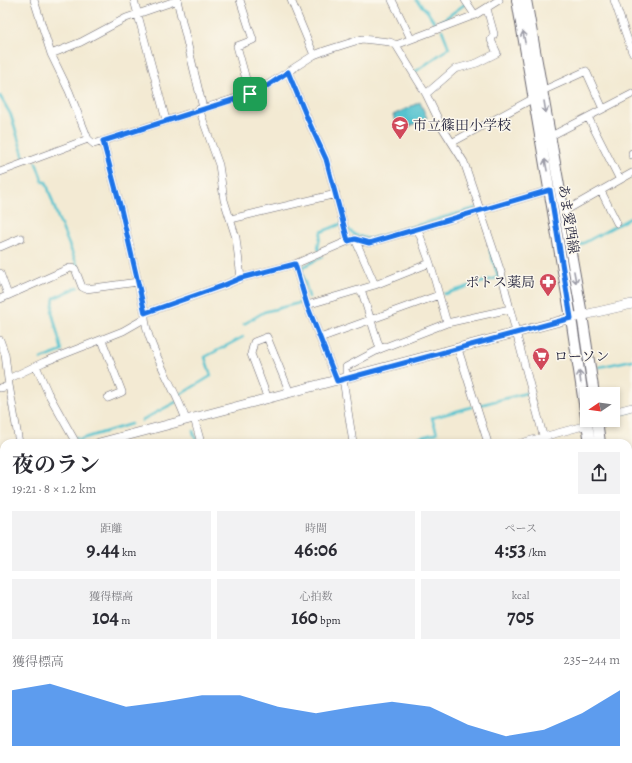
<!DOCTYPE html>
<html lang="ja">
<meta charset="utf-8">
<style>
body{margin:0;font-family:Alegreya,"Noto Serif JP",serif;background:#f2f2f3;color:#2b2b33;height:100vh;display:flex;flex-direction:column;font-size:15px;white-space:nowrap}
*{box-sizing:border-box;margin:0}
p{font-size:13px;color:#7c7c81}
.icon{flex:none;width:22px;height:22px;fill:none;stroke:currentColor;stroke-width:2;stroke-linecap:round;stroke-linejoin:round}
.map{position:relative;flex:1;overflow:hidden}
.panel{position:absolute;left:0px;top:439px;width:632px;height:324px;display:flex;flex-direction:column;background:#fff;border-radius:12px 12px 0 0;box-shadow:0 2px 6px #0003}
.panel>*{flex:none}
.needle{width:26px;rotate:257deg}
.buttons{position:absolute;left:580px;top:387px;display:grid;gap:8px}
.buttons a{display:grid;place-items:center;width:40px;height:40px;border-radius:0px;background:#fff;box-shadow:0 2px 6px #0003;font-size:20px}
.pin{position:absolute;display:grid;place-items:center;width:34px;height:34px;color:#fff;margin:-17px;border-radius:8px;box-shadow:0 2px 6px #0006}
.round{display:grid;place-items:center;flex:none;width:42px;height:42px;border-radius:0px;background:#f2f2f3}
.overview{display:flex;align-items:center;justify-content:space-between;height:68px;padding:0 12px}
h1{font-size:22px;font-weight:700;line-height:30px}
.figures{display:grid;grid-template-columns:repeat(3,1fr);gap:6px;height:68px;padding:4px 12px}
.figures div{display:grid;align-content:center;border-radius:0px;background:#f2f2f3;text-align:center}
.figures b{font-size:20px;font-weight:700}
.figures small{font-size:11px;font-weight:400}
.figures p{font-size:11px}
.chart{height:112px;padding:8px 12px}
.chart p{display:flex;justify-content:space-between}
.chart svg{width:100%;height:72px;margin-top:4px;fill:#1a73e8;opacity:.7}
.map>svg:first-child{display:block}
</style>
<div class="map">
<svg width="632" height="763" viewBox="0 0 632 763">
<rect width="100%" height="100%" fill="#fbf7ec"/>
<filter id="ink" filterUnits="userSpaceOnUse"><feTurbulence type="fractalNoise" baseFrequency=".025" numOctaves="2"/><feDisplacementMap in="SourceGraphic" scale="8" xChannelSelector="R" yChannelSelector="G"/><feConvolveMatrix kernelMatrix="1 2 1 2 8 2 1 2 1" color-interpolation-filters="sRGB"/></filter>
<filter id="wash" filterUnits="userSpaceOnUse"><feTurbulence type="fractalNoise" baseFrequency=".012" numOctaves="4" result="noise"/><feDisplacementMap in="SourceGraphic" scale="16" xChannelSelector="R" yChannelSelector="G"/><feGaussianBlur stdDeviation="0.9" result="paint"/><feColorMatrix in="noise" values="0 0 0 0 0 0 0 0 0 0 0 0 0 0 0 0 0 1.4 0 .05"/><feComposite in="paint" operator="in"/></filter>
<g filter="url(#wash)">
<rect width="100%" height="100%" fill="#f3ead3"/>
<!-- water -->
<path fill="#56c3cf" stroke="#3c7285" d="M420,102L427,118L400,131L393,115Z"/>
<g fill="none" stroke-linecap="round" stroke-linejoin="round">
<!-- stream -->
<path stroke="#56c3cf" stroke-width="2.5" d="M416,0L427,11L436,25L465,4
M415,72L449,48L442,30
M0,96L11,115L24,158
M36,163L43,182H46L58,218L85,284
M348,229L355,235L369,239L476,208
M580,245L632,217
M319,250L318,247L321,232L341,224
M490,251L499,279
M444,294L499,277
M309,297L301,268L322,257
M244,324L264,312L303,302
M41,359L62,351L52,312L54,298L78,287
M599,367L632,360
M178,396L211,376L205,357L243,337
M480,405L530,392
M613,415L632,411
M142,421V420L176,402
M193,431L197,443
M425,436L427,443
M76,437L78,440L131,424
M397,443L437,433L432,418L471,407
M0,492L4,491
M0,647L4,651
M0,677L4,693
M18,759L19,763
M32,759L33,763
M156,759L157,763
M261,759L262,763
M368,759L369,763
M493,759V760
M534,763L549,759"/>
</g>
</g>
<g filter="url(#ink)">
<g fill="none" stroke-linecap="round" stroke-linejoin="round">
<defs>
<path id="street" d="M34,0L51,54L69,91L88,139L94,144L258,91L314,55L327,50L362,39L390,42L396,45L426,94L442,127L464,162L501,272L510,309
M134,0L166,120
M177,0L203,108
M240,0L253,40L237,46L250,94
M291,0L314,55
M392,0L411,39
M465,0L475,15
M614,0L632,52
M396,45L475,15L499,0
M51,54L81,42L126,18L178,0
M288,72L308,120L326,159L348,241
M542,91L586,71L603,109
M426,94L455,69L477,63L497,53L491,40L494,34L487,9
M199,109L219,165L224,200L236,238L241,278
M588,117L620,180
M549,137L632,94
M103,141L121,209L145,313C143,340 177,391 186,420
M453,142L534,98
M632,153V155
M0,172L88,139
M601,191L617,223
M563,212L632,173
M231,219L336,194
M418,230L430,263L447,323
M355,239L375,285
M0,247L21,238
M295,264L307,305L337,381
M0,273L8,295
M361,289L380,349
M0,299L70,268L75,269L82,287L86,289L138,282
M307,305L375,285L430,263
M145,313L222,286L241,278L295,264L348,241L355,239L369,243L550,190
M320,338L439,295
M0,340L5,354L8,379
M102,340L122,392L108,398
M458,349L488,443
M36,366L48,393L76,443
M346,378V367L380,349L447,323L510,309L545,443
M343,379L353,443
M0,388L9,386
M268,399L251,354L254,342L267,337L290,393
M613,412L632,407
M194,418L201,443
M19,443L8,379L44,362L123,331L144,319
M521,443L587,425
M628,471L632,470
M0,496L4,495
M628,605L632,604
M0,607L4,622
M628,619L632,618
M0,638L4,639
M0,652L4,656
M0,726L4,725
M28,759L29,763
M98,759L99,763
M429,759L430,763"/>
<path id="secondary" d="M99,443L571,318L632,304"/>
<path id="primary" d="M517,0L571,318L590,443
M526,0L582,315L594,394
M597,420L600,443
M628,661L632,685
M628,710L632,731"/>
</defs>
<!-- street casing -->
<use href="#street" stroke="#6b6870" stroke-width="8"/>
<!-- secondary casing -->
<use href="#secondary" stroke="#6b6870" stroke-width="10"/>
<!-- primary casing -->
<use href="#primary" stroke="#6b6870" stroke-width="12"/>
<!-- street -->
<use href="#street" stroke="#fff" stroke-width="7"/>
<!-- secondary -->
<use href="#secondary" stroke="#fff" stroke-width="9"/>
<!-- primary -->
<use href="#primary" stroke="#fff" stroke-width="10"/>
</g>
<!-- one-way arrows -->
<defs><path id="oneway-shaft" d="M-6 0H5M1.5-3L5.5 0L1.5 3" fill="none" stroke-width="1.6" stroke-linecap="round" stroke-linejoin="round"/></defs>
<g stroke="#9c9ca7">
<use href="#oneway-shaft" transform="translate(524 37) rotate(-100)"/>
<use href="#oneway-shaft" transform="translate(545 107) rotate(81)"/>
<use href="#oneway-shaft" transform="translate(546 165) rotate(-100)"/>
<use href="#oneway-shaft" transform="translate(575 277) rotate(80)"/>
<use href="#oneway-shaft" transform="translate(580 377) rotate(-98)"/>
</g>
</g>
<g fill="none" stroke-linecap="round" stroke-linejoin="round" filter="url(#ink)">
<defs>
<path id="route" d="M288,72L308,120L326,159L348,241L355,239L369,243L550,190L571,318L337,381L307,305L295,264L241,278L222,286L145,313L121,209L103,141L258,92Z"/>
</defs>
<!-- route casing -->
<use href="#route" stroke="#fff" stroke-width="8"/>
<!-- route -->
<use href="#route" stroke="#1a73e8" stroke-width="5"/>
</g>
<!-- icons -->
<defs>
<symbol id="school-pin" viewBox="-11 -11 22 30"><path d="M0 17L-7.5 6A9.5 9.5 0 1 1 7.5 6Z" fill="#d1495b" stroke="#fbf7ec"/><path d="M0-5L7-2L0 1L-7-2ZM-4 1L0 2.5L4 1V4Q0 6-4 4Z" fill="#fff"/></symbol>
<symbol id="pharmacy-pin" viewBox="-11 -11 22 30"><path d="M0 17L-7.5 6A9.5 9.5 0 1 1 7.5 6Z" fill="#d1495b" stroke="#fbf7ec"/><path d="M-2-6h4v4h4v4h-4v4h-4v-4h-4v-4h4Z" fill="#fff"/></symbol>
<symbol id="supermarket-pin" viewBox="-11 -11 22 30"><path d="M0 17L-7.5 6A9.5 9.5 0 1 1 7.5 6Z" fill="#d1495b" stroke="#fbf7ec"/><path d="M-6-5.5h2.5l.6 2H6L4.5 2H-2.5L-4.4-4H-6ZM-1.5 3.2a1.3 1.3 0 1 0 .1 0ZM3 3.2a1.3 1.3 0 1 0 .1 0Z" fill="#fff"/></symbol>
</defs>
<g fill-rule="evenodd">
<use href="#school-pin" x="390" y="115" width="20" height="27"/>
<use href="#pharmacy-pin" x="538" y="272" width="20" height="27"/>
<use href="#supermarket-pin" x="531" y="346" width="20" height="27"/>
</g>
<g text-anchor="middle" stroke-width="3" stroke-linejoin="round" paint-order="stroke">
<!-- poi labels -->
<g font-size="14" fill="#22223b" stroke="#fbf7ec" text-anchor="start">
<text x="413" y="130">市立篠田小学校</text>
<text x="535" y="287" text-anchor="end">ポトス薬局</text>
<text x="554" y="361">ローソン</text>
</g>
<!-- street labels -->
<g font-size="14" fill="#22223b" stroke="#fbf7ec">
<text transform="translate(569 219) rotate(81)" y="5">あま愛西線</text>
</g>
</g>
</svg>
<div class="buttons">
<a><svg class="needle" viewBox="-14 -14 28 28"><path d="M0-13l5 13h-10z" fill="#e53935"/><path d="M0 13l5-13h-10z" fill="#7c7c81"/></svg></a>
</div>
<div class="pin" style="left:250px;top:94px;background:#1e9e55"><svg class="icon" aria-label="arrive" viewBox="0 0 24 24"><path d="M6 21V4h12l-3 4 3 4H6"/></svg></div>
<section class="panel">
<div class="overview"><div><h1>夜のラン</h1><p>19:21 · 8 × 1.2 km</p></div><a class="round"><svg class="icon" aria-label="share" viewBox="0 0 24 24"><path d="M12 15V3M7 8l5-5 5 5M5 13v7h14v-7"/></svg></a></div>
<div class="figures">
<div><p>距離</p><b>9.44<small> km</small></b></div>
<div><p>時間</p><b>46:06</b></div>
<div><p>ペース</p><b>4:53<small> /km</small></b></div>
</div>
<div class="figures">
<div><p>獲得標高</p><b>104<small> m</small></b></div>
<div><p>心拍数</p><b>160<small> bpm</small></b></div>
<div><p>kcal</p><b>705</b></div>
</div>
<div class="chart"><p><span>獲得標高</span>235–244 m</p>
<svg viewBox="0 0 160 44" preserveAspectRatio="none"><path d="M0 44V10L10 6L20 13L30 20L40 17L50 13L60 13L70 20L80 24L90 20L100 17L110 20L120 31L130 38L140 34L150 24L160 10V44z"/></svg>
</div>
</section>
</div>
